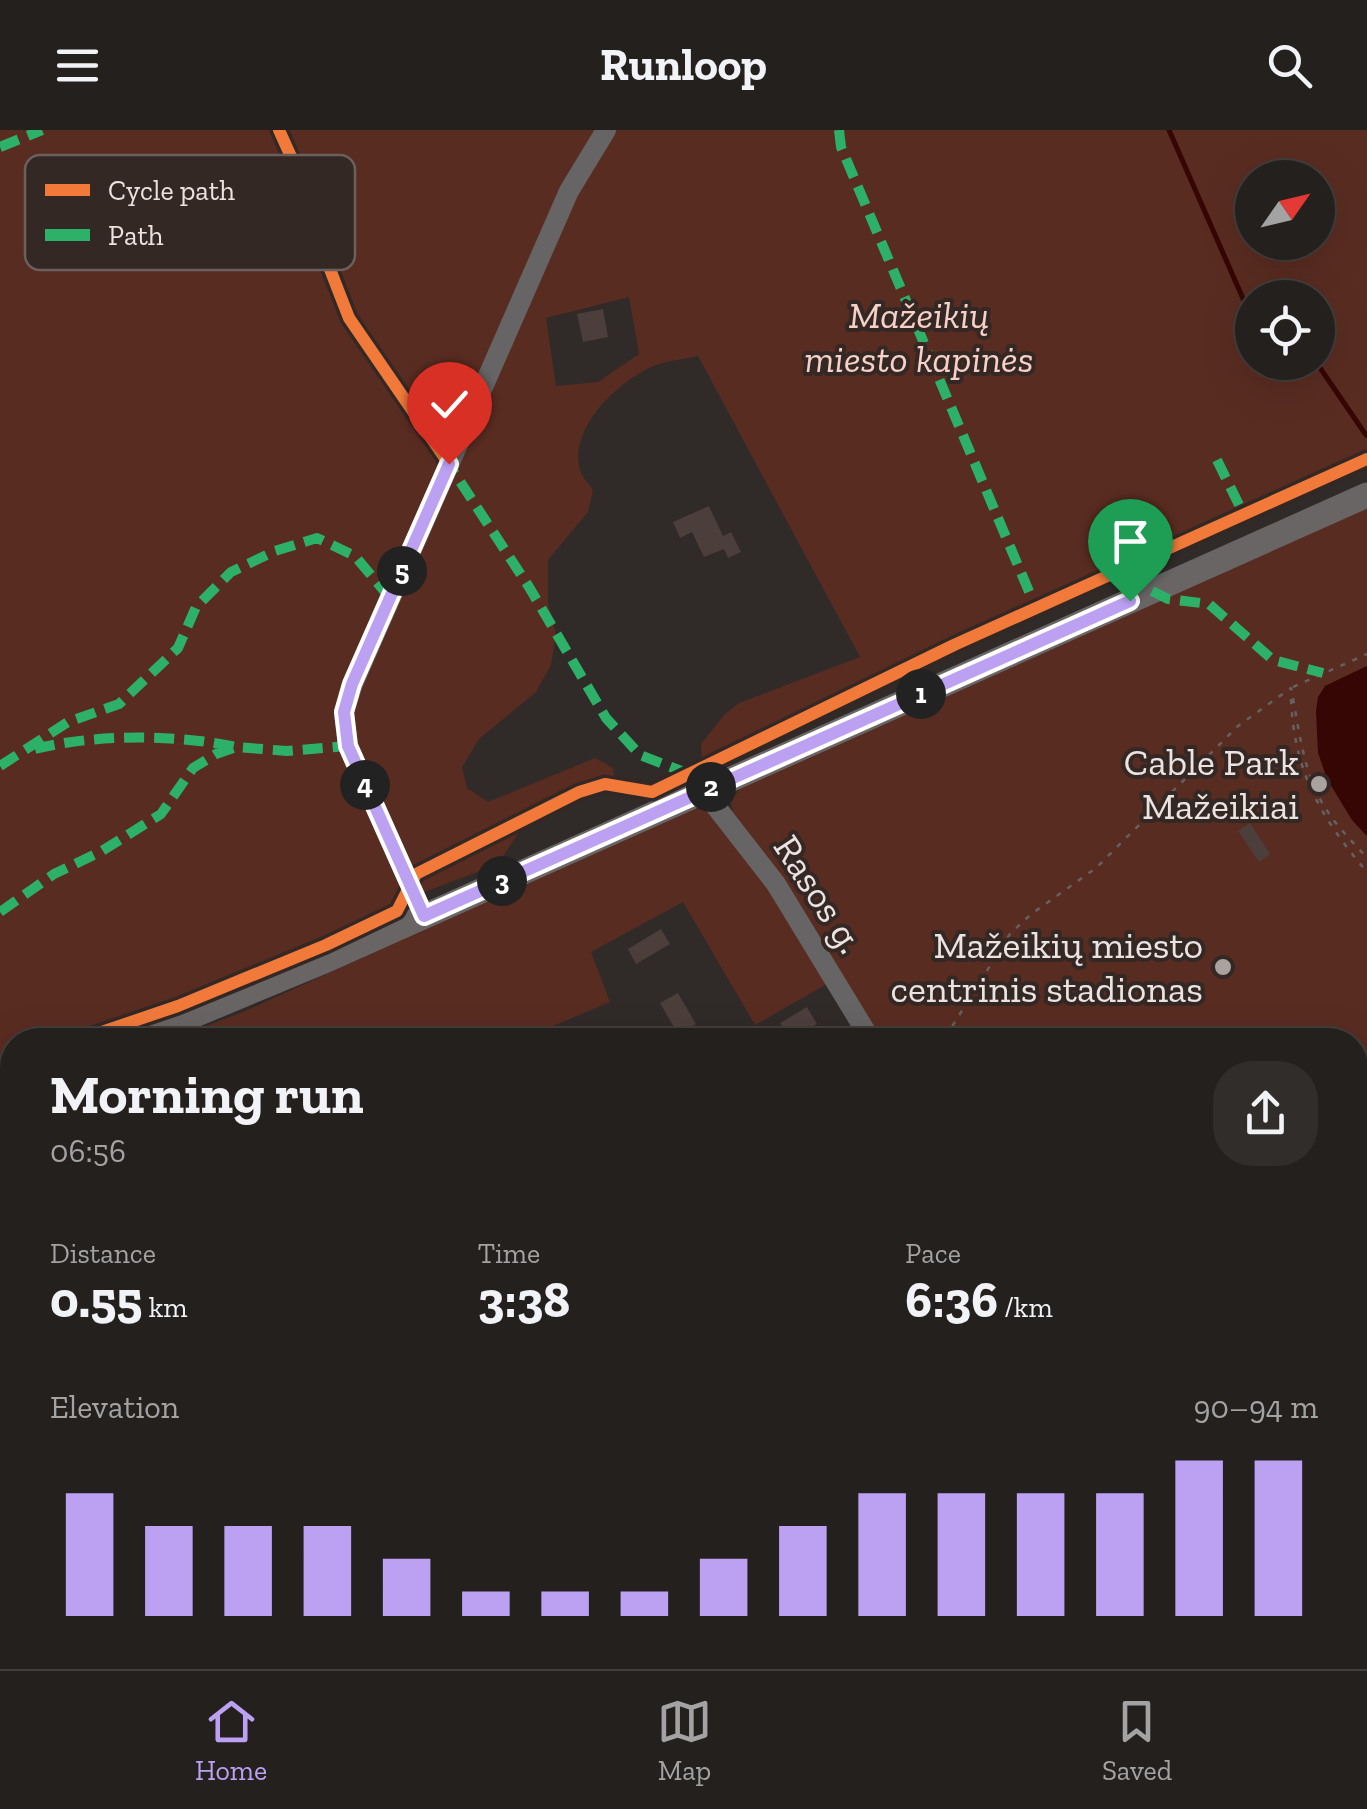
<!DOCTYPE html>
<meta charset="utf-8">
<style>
body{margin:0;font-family:"Zilla Slab",serif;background:#302d2b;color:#f1f3f6;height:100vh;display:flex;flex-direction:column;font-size:38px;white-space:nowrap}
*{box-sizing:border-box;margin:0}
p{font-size:32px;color:#a3a3a4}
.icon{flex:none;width:55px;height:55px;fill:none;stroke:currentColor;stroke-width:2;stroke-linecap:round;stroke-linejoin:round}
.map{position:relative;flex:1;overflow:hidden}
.sheet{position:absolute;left:0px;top:898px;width:1368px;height:642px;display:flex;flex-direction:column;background:#24201e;border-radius:40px 40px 0 0;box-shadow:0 10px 40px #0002,0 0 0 2px #413e3c}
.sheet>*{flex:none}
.needle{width:65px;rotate:56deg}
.tools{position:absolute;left:1235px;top:30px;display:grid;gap:20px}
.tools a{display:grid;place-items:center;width:100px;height:100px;border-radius:50%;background:#24201e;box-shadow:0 10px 40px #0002,0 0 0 2px #413e3c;font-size:50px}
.pin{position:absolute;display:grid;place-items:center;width:85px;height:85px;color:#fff;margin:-102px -42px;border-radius:50% 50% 50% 0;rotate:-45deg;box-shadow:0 0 10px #0007}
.pin .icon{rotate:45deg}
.km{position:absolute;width:50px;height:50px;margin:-25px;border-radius:50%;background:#222;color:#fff;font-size:28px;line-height:50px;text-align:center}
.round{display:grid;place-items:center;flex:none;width:105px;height:105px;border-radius:40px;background:#302d2b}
.head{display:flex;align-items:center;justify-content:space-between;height:170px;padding:0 50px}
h1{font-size:55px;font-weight:800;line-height:75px}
.metrics{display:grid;grid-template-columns:repeat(3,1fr);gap:15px;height:170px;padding:10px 50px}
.metrics div{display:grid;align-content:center}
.metrics b{font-size:50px;font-weight:800}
.metrics small{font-size:28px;font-weight:400}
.metrics p{font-size:28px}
.chart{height:280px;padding:20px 50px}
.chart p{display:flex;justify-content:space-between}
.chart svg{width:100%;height:180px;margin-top:10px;stroke:#bca0f2;stroke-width:6}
header{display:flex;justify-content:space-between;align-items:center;height:130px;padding:0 50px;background:#24201e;font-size:45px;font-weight:800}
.tabs{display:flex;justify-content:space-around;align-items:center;height:140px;border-top:2px solid #413e3c;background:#24201e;font-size:28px;color:#a3a3a4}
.tabs a{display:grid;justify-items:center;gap:5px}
.tabs .active{color:#bca0f2}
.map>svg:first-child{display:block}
</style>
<header><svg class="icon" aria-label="menu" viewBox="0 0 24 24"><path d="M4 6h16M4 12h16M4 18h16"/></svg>Runloop<svg class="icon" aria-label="search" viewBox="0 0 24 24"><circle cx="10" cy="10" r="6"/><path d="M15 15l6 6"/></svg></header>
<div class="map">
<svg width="1367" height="1539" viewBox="0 0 1367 1539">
<rect width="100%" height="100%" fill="#302a28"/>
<!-- green -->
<path fill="#592c21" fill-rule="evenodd" d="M0,0H1367V327L852,559L702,631L701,614L724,585L739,573L860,527L698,226C686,229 672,230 659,234C623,246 568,297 580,340C582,347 589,354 593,360L588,382L548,430V472L556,504L551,535L536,562L479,609L462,637L467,658L488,672L595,628L613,638L614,647L555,664L530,685L498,734L401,771L179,871L58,910H12V925L0,928ZM1252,48H1318V112H1252ZM629,167L639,224L598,252L556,256L546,188ZM1252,168H1318V232H1252Z
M1367,378V536L1325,556L1316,581L1318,596L1352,690L1367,706V1539H612L638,1528H1355V910H876C832,831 789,754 733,682L731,673L739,659L745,655Z
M690,679C693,679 703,679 706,680C736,692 808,821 827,854L755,895L683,772L591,822L610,872L520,910H170L245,881Z
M12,968V1528H202L210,1539H0V972Z"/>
<!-- water -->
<path fill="#350604" d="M1367,536V706L1352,690L1327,649L1318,623L1316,581L1318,567L1325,556Z"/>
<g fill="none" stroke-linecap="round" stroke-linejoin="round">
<!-- stream -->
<path stroke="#350604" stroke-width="5" d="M1169,0L1252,189
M1316,232L1366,305"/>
</g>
<!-- building -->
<path fill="#4c3e3b" d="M603,179L608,207L583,212L577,184Z
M709,376L723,406L731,402L741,422L728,428L724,419L704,427L692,402L680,408L673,392Z
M1250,693L1270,724L1259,732L1238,701Z
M661,799L670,814L636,834L628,819Z
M678,863L696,894L678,904L660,873Z
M807,877L817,894L790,910L780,893Z
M369,1528H421L399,1539H376Z
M895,1528H932L936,1539H898Z"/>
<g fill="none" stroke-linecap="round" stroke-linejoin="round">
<!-- path -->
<path stroke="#666160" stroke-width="2.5" stroke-dasharray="5 8" stroke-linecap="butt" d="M1293,557L1367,524
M1291,569C1294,642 1321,688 1367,742
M942,904L953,895L1010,804L1030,785L1096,738L1238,596L1291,558C1299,597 1303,645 1326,679C1337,697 1353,712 1367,728"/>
<!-- minor -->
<path stroke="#666464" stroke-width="20" d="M703,660L776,754L871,910
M424,786L348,616L344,582L353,554L569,61L606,0
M2,950L12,974
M1355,1387L1367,1396
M287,1528L295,1539
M880,1528L883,1539
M766,1539L791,1528"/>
<!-- major -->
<path stroke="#686564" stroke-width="25" d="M127,910L173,894L322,832L1367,365
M0,951L12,947"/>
<!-- quiet -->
<path stroke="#2db169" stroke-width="10" stroke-dasharray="20 10" stroke-linecap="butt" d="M839,0L841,17L1036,478
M0,17L42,0
M444,327L529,457L606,588L640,625L689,644
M1217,330L1243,383
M1152,461L1168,469L1209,474L1273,530L1323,543
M35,619C94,604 176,604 236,617
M0,636L68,592L119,574L178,518L196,477L231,442L275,421L317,408L355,426L390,468
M0,782L54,744L102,721L161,684L193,638L216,624L236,617L287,621L348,616
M0,935L12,932
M0,1249L12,1239
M1355,1333L1367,1328
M0,1464L12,1465
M20,1539L21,1528"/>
<defs>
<path id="cycleway" d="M279,0L302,51L312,93L349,188L449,334
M78,910L178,876L326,815L397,781L416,744L579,662L605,654L652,662L954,515L1367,329"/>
</defs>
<!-- cycleway casing -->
<use href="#cycleway" stroke="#342825" stroke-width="19"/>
<!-- cycleway -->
<use href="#cycleway" stroke="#f17a3a" stroke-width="12"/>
</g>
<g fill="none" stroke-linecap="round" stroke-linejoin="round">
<defs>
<path id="route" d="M449,334L352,554L344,582L348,616L424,786L1130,471"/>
</defs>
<!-- route casing -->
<use href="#route" stroke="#fff" stroke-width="20"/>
<!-- route -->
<use href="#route" stroke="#bca0f2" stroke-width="12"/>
</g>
<!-- markers -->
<g fill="#aaa2a0" stroke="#342825" stroke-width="4">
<circle cx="1319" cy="654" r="10"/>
<circle cx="1223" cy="837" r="10"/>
</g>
<g text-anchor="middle" stroke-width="8" stroke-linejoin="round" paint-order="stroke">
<!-- park labels -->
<g font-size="38" font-style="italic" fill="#f7d0c7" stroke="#342825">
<text x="919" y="198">Mažeikių<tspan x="919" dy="44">miesto kapinės</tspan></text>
</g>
<!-- poi labels -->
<g font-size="38" fill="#ece3e1" stroke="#342825" text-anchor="end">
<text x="1299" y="645">Cable Park<tspan x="1299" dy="44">Mažeikiai</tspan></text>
<text x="1203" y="828">Mažeikių miesto<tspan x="1203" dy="44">centrinis stadionas</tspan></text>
</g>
<!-- street labels -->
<g font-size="38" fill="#ece3e1" stroke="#342825">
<text transform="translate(819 764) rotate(57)" y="13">Rasos g.</text>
</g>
</g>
<!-- legend -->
<rect x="25" y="25" width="330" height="115" rx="15" fill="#342825" stroke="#6b605d" stroke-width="2.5"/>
<rect x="45" y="54" width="45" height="12" fill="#f17a3a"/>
<rect x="45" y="99" width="45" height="12" fill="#2db169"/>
<g font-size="28" fill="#ece3e1">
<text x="108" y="70">Cycle path</text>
<text x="108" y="115">Path</text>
</g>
</svg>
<div class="tools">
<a><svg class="needle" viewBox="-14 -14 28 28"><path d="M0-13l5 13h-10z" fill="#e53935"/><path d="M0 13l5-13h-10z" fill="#a3a3a4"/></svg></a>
<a><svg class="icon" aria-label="locate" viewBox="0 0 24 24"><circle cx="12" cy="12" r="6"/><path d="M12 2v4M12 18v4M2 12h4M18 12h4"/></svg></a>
</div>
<div class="pin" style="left:1130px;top:471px;background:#1e9e55"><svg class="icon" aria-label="arrive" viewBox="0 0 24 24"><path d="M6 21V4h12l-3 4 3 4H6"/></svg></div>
<div class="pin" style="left:449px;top:334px;background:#d93025"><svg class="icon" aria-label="check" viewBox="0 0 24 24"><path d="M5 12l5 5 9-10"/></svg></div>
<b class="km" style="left:921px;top:564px">1</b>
<b class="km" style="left:711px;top:657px">2</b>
<b class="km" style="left:502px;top:751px">3</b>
<b class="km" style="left:365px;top:655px">4</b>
<b class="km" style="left:402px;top:441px">5</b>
<section class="sheet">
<div class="head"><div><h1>Morning run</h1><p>06:56</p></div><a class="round"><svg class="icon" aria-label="share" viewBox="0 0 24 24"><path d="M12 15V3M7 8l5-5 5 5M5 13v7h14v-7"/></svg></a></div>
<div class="metrics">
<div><p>Distance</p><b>0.55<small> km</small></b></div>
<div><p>Time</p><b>3:38</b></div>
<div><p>Pace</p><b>6:36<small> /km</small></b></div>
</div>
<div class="chart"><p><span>Elevation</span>90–94 m</p>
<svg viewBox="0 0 160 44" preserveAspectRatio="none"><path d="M5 44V14M15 44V22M25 44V22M35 44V22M45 44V30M55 44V38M65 44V38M75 44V38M85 44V30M95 44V22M105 44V14M115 44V14M125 44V14M135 44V14M145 44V6M155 44V6"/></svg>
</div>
</section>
</div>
<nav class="tabs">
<a class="active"><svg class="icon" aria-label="home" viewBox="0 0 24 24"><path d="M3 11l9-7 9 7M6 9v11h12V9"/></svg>Home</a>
<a><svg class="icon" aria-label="map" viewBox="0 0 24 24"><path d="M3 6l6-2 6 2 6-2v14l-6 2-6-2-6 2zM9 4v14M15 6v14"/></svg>Map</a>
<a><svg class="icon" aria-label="saved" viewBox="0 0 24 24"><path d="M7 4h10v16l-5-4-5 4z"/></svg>Saved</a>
</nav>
